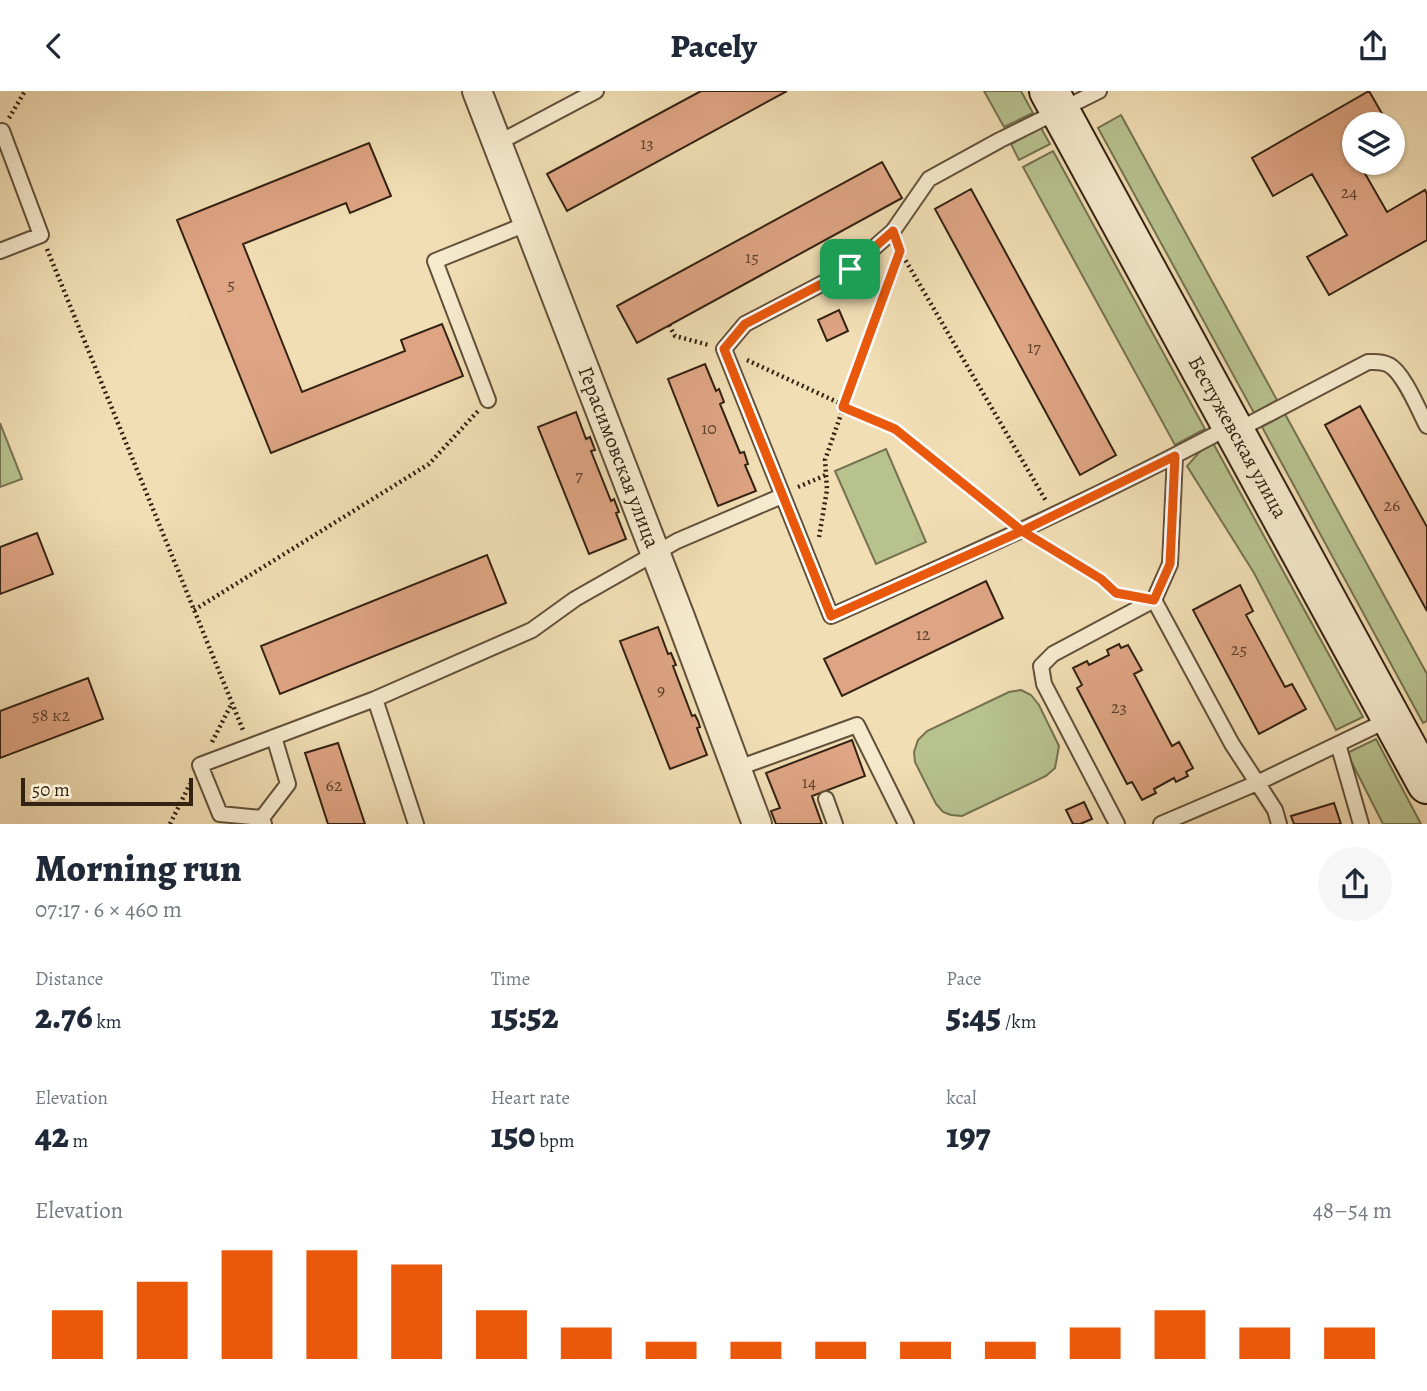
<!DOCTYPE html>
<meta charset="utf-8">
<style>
body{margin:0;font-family:Alegreya,serif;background:#f6f6f7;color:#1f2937;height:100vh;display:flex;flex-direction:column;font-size:26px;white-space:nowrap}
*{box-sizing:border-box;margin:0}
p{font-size:23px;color:#747a83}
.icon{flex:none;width:38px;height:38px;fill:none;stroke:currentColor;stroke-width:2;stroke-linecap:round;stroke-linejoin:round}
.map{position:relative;height:733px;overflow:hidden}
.details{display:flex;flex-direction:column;background:#fff;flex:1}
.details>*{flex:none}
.tools{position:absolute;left:1342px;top:21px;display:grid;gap:14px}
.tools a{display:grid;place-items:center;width:63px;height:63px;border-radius:50%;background:#fff;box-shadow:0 2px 5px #0004;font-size:35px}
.scale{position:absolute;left:21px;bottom:18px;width:172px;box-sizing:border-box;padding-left:7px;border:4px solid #332212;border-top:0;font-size:19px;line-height:24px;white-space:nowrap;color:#332212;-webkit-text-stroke:5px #f6eace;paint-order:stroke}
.pin{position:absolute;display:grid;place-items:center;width:60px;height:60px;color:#fff;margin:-30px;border-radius:14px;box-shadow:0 4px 10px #0006}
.round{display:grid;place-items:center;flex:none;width:74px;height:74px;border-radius:37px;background:#f6f6f7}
.headline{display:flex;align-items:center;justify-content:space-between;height:119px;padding:0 35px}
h1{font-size:38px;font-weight:800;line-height:52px}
.figures{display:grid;grid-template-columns:repeat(3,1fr);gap:10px;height:119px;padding:7px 35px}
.figures div{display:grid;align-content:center}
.figures b{font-size:35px;font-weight:800}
.figures small{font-size:19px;font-weight:400}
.figures p{font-size:19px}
.chart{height:196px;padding:14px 35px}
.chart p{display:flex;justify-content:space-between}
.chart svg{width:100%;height:126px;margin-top:7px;stroke:#ea580c;stroke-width:6}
header{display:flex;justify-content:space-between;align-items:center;height:91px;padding:0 35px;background:#fff;font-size:32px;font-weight:800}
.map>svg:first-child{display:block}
</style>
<header><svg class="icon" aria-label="back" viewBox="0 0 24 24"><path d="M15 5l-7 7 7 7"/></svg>Pacely<svg class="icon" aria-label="share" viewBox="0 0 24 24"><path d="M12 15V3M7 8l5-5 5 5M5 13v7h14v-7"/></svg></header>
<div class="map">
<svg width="1427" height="733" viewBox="0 0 1427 733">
<rect width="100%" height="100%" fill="#f1deb4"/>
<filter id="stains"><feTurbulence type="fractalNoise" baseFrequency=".00286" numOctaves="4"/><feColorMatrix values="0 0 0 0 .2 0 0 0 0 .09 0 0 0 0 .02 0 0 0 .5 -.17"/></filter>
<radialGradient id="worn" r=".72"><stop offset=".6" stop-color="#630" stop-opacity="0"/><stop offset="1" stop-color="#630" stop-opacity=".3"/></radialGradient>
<!-- green -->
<path fill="#b7c28f" stroke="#757250" stroke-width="2" d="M984,0H1021L1033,22L1004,36Z
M1121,24L1277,309L1254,322L1098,37Z
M1041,37L1050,53L1019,69L1011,53Z
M1053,60L1205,338L1175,354L1023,76Z
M1285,323L1427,583V630L1423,632L1262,336Z
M0,332L22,388L0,396Z
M1213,352L1363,626L1336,639L1254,482L1187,375L1203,357Z
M886,358L926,451L876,473L835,380Z
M1021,599L1031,604L1039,614L1059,655L1055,677L1046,685L962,725L951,724L943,721L936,713L915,671L914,661L918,649L927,640L1009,601Z
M1376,648L1421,733H1383L1347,662Z"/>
<!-- building -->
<path fill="#dea483" stroke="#332212" stroke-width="2" d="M701,0H787L567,120L547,83Z
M1369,0L1388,33H1354L1353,60L1354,72H1359L1387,121L1425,99L1427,103V149L1329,204L1307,166L1347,144L1312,83L1273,105L1252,67Z
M369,52L391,105L350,122L346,112L243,153L302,301L405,260L401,249L442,233L463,285L271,362L177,129Z
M882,71L902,107L637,252L617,215Z
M971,98L1116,364L1080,384L935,118Z
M839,219L848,240L827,250L818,229Z
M705,273L716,300L719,298L724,311L720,313L740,362L744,361L748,373L745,374L756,400L718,415L668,288Z
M1360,315L1427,436V520L1325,334Z
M576,321L586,348L590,346L595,359L591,360L611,410L614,408L619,421L616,422L626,448L589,463L538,336Z
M37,442L53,483L0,503V456Z
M487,464L506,512L280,603L261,555Z
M986,490L1003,527L842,605L824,568Z
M1240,494L1253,520L1246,524L1285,596L1292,593L1306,618L1259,643L1193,519Z
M658,536L668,563L671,562L676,574L673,575L692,625L695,624L698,630L700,636L697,637L707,664L670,678L620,550Z
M1119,553L1121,557L1128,554L1142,579L1134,583L1172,655L1179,651L1193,677L1186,681L1188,685L1176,691L1174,687L1154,698L1156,702L1142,709L1132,691L1127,693L1077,597L1082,594L1073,577L1087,570L1089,574L1109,564L1107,559Z
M88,587L103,628L0,667V620Z
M852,649L865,685L812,705L822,733H776L771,720L780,717L766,682Z
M338,652L365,733H328L305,662Z
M1084,711L1092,728L1080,733H1073L1066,719Z
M1334,712L1341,733H1294L1291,725Z"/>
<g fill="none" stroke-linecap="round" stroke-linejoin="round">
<defs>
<path id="lane" d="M1099,0L1000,49L929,88L893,140L850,178L745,233L724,258L831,525C966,465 1101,405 1231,335
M0,41L2,40L41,144L0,160
M498,52L596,0
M488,309L435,170L529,132
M1236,340L1368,271C1375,271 1382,270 1389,274C1404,282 1419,320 1427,335
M1175,365L1170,473L1154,509L1232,653L1275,719L1279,733
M375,608L416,733
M1338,653L1361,733
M738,677L857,634L906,733
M826,708L835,733
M262,727L220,723L200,674L375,608L532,539L575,508L677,450L782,405
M264,733L262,727L288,693L274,646
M1117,733L1044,593L1041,575L1053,563L1154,509
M1161,733L1257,692L1390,628"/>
<path id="street" d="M477,0L680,526L757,733"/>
<path id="secondary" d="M1049,0L1427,693"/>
</defs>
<!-- lane casing -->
<use href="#lane" stroke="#62513a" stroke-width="18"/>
<!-- street casing -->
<use href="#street" stroke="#62513a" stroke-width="32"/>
<!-- secondary casing -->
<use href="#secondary" stroke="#332212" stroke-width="42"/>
<!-- path -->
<path stroke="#332212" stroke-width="4.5" stroke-dasharray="2 3.5" stroke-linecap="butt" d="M9,27L25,0
M47,158L243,639
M900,160L1046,410
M669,234L675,245L709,254
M747,269L895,338L1006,427
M798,396L826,384
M819,446L827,399L825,369L899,157
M1039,451L1101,488L1116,502L1126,504
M194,519L429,373L478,320
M212,651L232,612
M170,733L190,693"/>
<!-- lane -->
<use href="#lane" stroke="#f6eace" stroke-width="14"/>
<!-- street -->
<use href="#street" stroke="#f6eace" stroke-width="28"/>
<!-- secondary -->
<use href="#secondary" stroke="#f6eace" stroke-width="38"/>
</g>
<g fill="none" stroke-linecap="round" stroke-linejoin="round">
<defs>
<path id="route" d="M850,178L745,233L724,258L831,525L1022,440L1101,488L1116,502L1154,509L1170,473L1175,365L1022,440L895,338L843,316L900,160L893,140L850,178"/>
</defs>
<!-- route casing -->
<use href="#route" stroke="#fff" stroke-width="14"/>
<!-- route -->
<use href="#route" stroke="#ea580c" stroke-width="9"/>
</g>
<g text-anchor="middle" stroke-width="5" stroke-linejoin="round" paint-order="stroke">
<!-- number labels -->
<g font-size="18" fill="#5e422e">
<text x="647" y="58">13</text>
<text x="1349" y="107">24</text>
<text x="752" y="172">15</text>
<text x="231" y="199">5</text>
<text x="1034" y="262">17</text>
<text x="709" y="343">10</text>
<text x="579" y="390">7</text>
<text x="1392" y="420">26</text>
<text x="923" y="549">12</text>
<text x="1239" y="564">25</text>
<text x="661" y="605">9</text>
<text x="1119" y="622">23</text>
<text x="51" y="630">58 к2</text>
<text x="809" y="697">14</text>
<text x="334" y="700">62</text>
</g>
<!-- street labels -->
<g font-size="21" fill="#332212" stroke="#f6eace">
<text transform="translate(1238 346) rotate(61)" y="7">Бестужевская улица</text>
<text transform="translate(619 366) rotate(69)" y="7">Герасимовская улица</text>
</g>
</g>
<rect width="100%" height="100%" filter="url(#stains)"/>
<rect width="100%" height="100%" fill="url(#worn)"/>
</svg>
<div class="tools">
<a><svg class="icon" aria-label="layers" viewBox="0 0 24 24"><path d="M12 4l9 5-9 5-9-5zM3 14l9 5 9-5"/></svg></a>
</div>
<div class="scale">50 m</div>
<div class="pin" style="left:850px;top:178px;background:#1e9e55"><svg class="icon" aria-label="arrive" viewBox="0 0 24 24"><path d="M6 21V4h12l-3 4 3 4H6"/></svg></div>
</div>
<section class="details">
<div class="headline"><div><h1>Morning run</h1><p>07:17 · 6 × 460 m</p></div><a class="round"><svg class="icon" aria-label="share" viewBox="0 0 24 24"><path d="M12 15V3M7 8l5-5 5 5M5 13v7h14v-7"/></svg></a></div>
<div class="figures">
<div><p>Distance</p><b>2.76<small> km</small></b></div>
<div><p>Time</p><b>15:52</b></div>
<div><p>Pace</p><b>5:45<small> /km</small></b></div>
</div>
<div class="figures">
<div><p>Elevation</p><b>42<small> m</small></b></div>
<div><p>Heart rate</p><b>150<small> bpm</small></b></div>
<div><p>kcal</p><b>197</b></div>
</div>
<div class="chart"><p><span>Elevation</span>48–54 m</p>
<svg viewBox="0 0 160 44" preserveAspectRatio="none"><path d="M5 44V27M15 44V17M25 44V6M35 44V6M45 44V11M55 44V27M65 44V33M75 44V38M85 44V38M95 44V38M105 44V38M115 44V38M125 44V33M135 44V27M145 44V33M155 44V33"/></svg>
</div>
</section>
